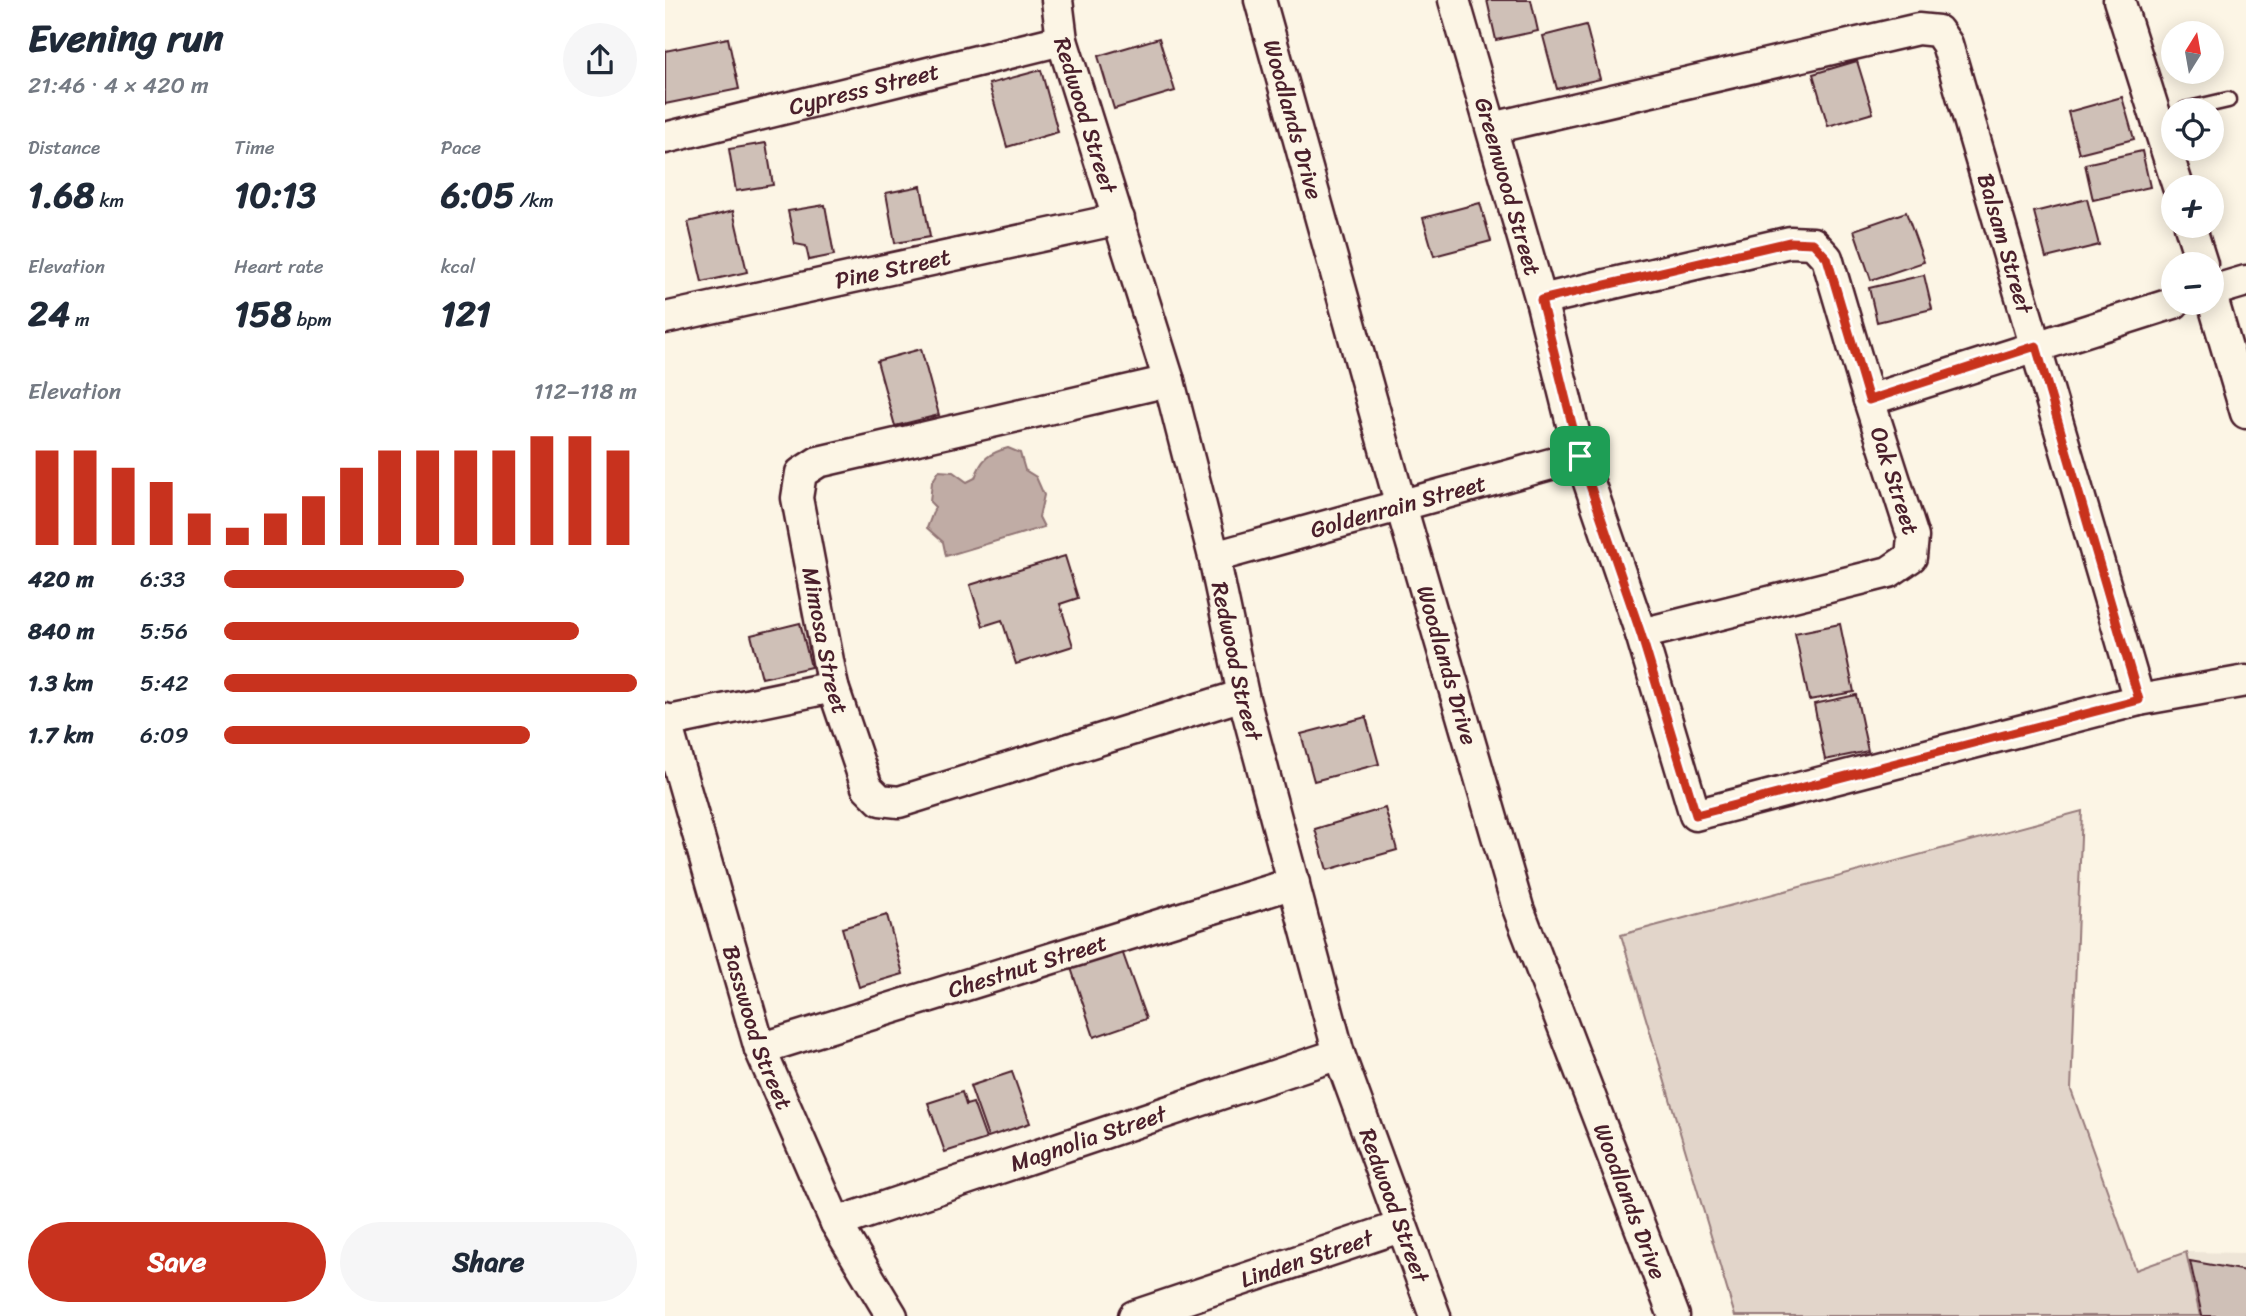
<!DOCTYPE html>
<meta charset="utf-8">
<style>
body{margin:0;font-family:Sriracha,sans-serif;background:#f6f6f7;color:#1f2937;height:100vh;display:flex;flex-direction:column;font-size:26px;white-space:nowrap}
*{box-sizing:border-box;margin:0}
p{font-size:23px;color:#747a83}
.icon{flex:none;width:38px;height:38px;fill:none;stroke:currentColor;stroke-width:2;stroke-linecap:round;stroke-linejoin:round}
.map{position:relative;flex:1;overflow:hidden}
.details{display:flex;flex-direction:column;background:#fff;width:665px}
.details>*{flex:none}
.needle{width:46px;rotate:11deg}
.buttons{position:absolute;left:1496px;top:21px;display:grid;gap:14px}
.buttons a{display:grid;place-items:center;width:63px;height:63px;border-radius:50%;background:#fff;box-shadow:0 4px 18px #0003;font-size:35px}
.pin{position:absolute;display:grid;place-items:center;width:60px;height:60px;color:#fff;margin:-30px;border-radius:14px;box-shadow:0 4px 10px #0006}
.round{display:grid;place-items:center;flex:none;width:74px;height:74px;border-radius:37px;background:#f6f6f7}
.head{display:flex;align-items:center;justify-content:space-between;height:119px;padding:0 28px}
h1{font-size:38px;font-weight:700;line-height:52px}
.figures{display:grid;grid-template-columns:repeat(3,1fr);gap:10px;height:119px;padding:7px 28px}
.figures div{display:grid;align-content:center}
.figures b{font-size:35px;font-weight:700}
.figures small{font-size:19px;font-weight:400}
.figures p{font-size:19px}
.chart{height:196px;padding:14px 28px}
.chart p{display:flex;justify-content:space-between}
.chart svg{width:100%;height:126px;margin-top:7px;stroke:#c8321e;stroke-width:6}
.action{display:flex;gap:14px;margin-top:auto;padding:14px 28px}
.action a{flex:1;height:80px;border-radius:42px;background:#c8321e;color:#fff;font-size:28px;font-weight:700;line-height:80px;text-align:center}
.action a+a{background:#f6f6f7;color:#1f2937}
ul{padding:0 28px;list-style:none;font-size:23px}
li{display:grid;grid-template-columns:112px 84px 1fr;align-items:center;height:52px}
li i{height:18px;border-radius:9px;background:#c8321e}
main{display:flex;flex:1;min-height:0}
.map>svg:first-child{display:block}
</style>
<main>
<section class="details">
<div class="head"><div><h1>Evening run</h1><p>21:46 · 4 × 420 m</p></div><a class="round"><svg class="icon" aria-label="share" viewBox="0 0 24 24"><path d="M12 15V3M7 8l5-5 5 5M5 13v7h14v-7"/></svg></a></div>
<div class="figures">
<div><p>Distance</p><b>1.68<small> km</small></b></div>
<div><p>Time</p><b>10:13</b></div>
<div><p>Pace</p><b>6:05<small> /km</small></b></div>
</div>
<div class="figures">
<div><p>Elevation</p><b>24<small> m</small></b></div>
<div><p>Heart rate</p><b>158<small> bpm</small></b></div>
<div><p>kcal</p><b>121</b></div>
</div>
<div class="chart"><p><span>Elevation</span>112–118 m</p>
<svg viewBox="0 0 160 44" preserveAspectRatio="none"><path d="M5 44V11M15 44V11M25 44V17M35 44V22M45 44V33M55 44V38M65 44V33M75 44V27M85 44V17M95 44V11M105 44V11M115 44V11M125 44V11M135 44V6M145 44V6M155 44V11"/></svg>
</div>
<ul>
<li><b>420 m</b>6:33<i style="width:58%"></i></li>
<li><b>840 m</b>5:56<i style="width:86%"></i></li>
<li><b>1.3 km</b>5:42<i style="width:100%"></i></li>
<li><b>1.7 km</b>6:09<i style="width:74%"></i></li>
</ul>
<div class="action"><a>Save</a><a>Share</a></div>
</section>
<div class="map">
<svg width="1581" height="1316" viewBox="0 0 1581 1316">
<rect width="100%" height="100%" fill="#fcf5e5"/>
<filter id="ink" filterUnits="userSpaceOnUse"><feTurbulence type="fractalNoise" baseFrequency=".0143" numOctaves="2"/><feDisplacementMap in="SourceGraphic" scale="14" xChannelSelector="R" yChannelSelector="G"/><feConvolveMatrix kernelMatrix="1 2 1 2 8 2 1 2 1" color-interpolation-filters="sRGB"/></filter>
<g filter="url(#ink)">
<!-- built -->
<path fill="#eee5d7" d="M1521,1252L1581,1253V1316H1535Z"/>
<!-- green -->
<path fill="#e2d5ca" stroke="#967a7a" stroke-width="2" d="M1417,811L1406,1090L1471,1270L1521,1252L1535,1316H1070L956,935Z"/>
<!-- water -->
<path fill="#c0aca5" stroke="#917474" stroke-width="2" d="M343,448L355,453L360,470L371,477L379,495L374,517L379,527L281,556L278,542L262,528L270,507L265,502L267,482L274,471L288,472L302,482L310,478C316,459 324,453 343,448Z"/>
<!-- building -->
<path fill="#cfc0b7" stroke="#4a1f2b" stroke-width="2" d="M822,0H866L873,31L831,40Z
M921,25L935,79L892,89L878,36Z
M63,38L74,89L0,104V51Z
M494,38L510,91L449,109L433,56Z
M1192,61L1208,113L1163,126L1148,74Z
M376,70L393,132L342,147L324,84Z
M1457,97L1469,139L1414,153L1403,112Z
M101,143L108,185L71,191L64,149Z
M1477,151L1485,187L1428,200L1420,164Z
M256,186L265,237L230,243L221,193Z
M1422,199L1434,245L1381,258L1369,212Z
M815,203L826,241L769,256L758,218Z
M160,205L169,255L144,260L141,246L130,244L123,211Z
M68,211L82,272L37,282L23,222Z
M1241,212L1259,262L1206,280L1189,230Z
M1259,275L1267,309L1212,322L1204,288Z
M256,349L274,415L230,426L212,361Z
M400,556L413,598L395,604L408,646L351,664L337,620L318,626L305,585Z
M135,623L146,667L97,678L86,635Z
M1175,624L1189,692L1144,700L1130,633Z
M1191,695L1203,751L1160,760L1149,704Z
M701,717L714,764L649,781L636,734Z
M720,808L732,850L662,870L650,829Z
M222,915L238,974L194,987L177,928Z
M456,948L481,1019L429,1037L405,965Z
M347,1072L365,1123L323,1137L305,1086Z
M297,1092L301,1105L308,1103L321,1139L280,1152L263,1103Z
M1525,1261L1581,1271V1316H1537Z"/>
<g fill="none" stroke-linecap="round" stroke-linejoin="round">
<defs>
<path id="service" d="M1520,110L1563,100"/>
<g id="minor">
<path id="s1" d="M392,0L397,40L504,381L549,557L578,695L674,1054L770,1316"/>
<path id="s2" d="M595,0L736,506L853,908L1009,1316"/>
<path id="s3" d="M789,0L876,300L915,456L976,634L1030,815L1474,700L1581,681"/>
<path d="M1454,0L1513,187"/>
<path id="s4" d="M827,128L1253,29L1273,31L1282,44L1474,700"/>
<path id="s5" d="M0,138L397,40"/>
<path d="M1525,226L1537,264"/>
<path d="M1547,291L1581,281"/>
<path d="M1547,298L1581,413"/>
<path id="s6" d="M876,300L1125,242L1148,243L1162,258L1204,400L1248,537L1246,557L1224,572L976,634"/>
<path id="s7" d="M0,318L454,219"/>
<path id="s8" d="M504,381L153,462L136,473L132,498L168,687L202,787L215,800L234,802L578,695"/>
<path d="M1204,400L1509,303"/>
<path id="s9" d="M549,557L915,456"/>
<path id="s10" d="M0,719L95,1049L171,1223L227,1316"/>
<path d="M0,722L168,687"/>
<path id="s11" d="M95,1049L629,883"/>
<path id="s12" d="M171,1223L674,1054"/>
<path id="s13" d="M469,1316L735,1227"/>
</g>
</defs>
<!-- service casing -->
<use href="#service" stroke="#4a1f2b" stroke-width="19"/>
<!-- minor casing -->
<use href="#minor" stroke="#4a1f2b" stroke-width="35"/>
<!-- service -->
<use href="#service" stroke="#fcf5e5" stroke-width="14"/>
<!-- minor -->
<use href="#minor" stroke="#fcf5e5" stroke-width="30"/>
</g>
</g>
<g fill="none" stroke-linecap="round" stroke-linejoin="round" filter="url(#ink)">
<defs>
<path id="route" d="M1125,242L1148,243L1162,258L1204,400L1371,346L1474,700L1031,815L976,634L915,456L876,300Z"/>
</defs>
<!-- route casing -->
<use href="#route" stroke="#fff" stroke-width="14"/>
<!-- route -->
<use href="#route" stroke="#c8321e" stroke-width="9"/>
</g>
<g text-anchor="middle" stroke-width="5" stroke-linejoin="round" paint-order="stroke">
<!-- street labels -->
<g font-size="23" fill="#4a1f2b" stroke="#fcf5e5">
<text dy="8" stroke="none"><textPath href="#s5" startOffset="205">Cypress Street</textPath></text>
<text dy="8" stroke="none"><textPath href="#s1" startOffset="119">Redwood Street</textPath></text>
<text dy="8" stroke="none"><textPath href="#s2" startOffset="124">Woodlands Drive</textPath></text>
<text dy="8" stroke="none"><textPath href="#s3" startOffset="194">Greenwood Street</textPath></text>
<text dy="8" stroke="none"><textPath href="#s4" startOffset="681">Balsam Street</textPath></text>
<text dy="8" stroke="none"><textPath href="#s7" startOffset="233">Pine Street</textPath></text>
<text dy="8" stroke="none"><textPath href="#s6" startOffset="532">Oak Street</textPath></text>
<text dy="8" stroke="none"><textPath href="#s9" startOffset="191">Goldenrain Street</textPath></text>
<text dy="8" stroke="none"><textPath href="#s8" startOffset="551">Mimosa Street</textPath></text>
<text dy="8" stroke="none"><textPath href="#s1" startOffset="686">Redwood Street</textPath></text>
<text dy="8" stroke="none"><textPath href="#s2" startOffset="691">Woodlands Drive</textPath></text>
<text dy="8" stroke="none"><textPath href="#s11" startOffset="280">Chestnut Street</textPath></text>
<text dy="8" stroke="none"><textPath href="#s10" startOffset="322">Basswood Street</textPath></text>
<text dy="8" stroke="none"><textPath href="#s12" startOffset="266">Magnolia Street</textPath></text>
<text dy="8" stroke="none"><textPath href="#s2" startOffset="1258">Woodlands Drive</textPath></text>
<text dy="8" stroke="none"><textPath href="#s1" startOffset="1253">Redwood Street</textPath></text>
<text dy="8" stroke="none"><textPath href="#s13" startOffset="182">Linden Street</textPath></text>
</g>
</g>
</svg>
<div class="buttons">
<a><svg class="needle" viewBox="-14 -14 28 28"><path d="M0-13l5 13h-10z" fill="#e53935"/><path d="M0 13l5-13h-10z" fill="#747a83"/></svg></a>
<a><svg class="icon" aria-label="locate" viewBox="0 0 24 24"><circle cx="12" cy="12" r="6"/><path d="M12 2v4M12 18v4M2 12h4M18 12h4"/></svg></a>
<a>+</a>
<a>−</a>
</div>
<div class="pin" style="left:915px;top:456px;background:#1e9e55"><svg class="icon" aria-label="arrive" viewBox="0 0 24 24"><path d="M6 21V4h12l-3 4 3 4H6"/></svg></div>
</div>
</main>
